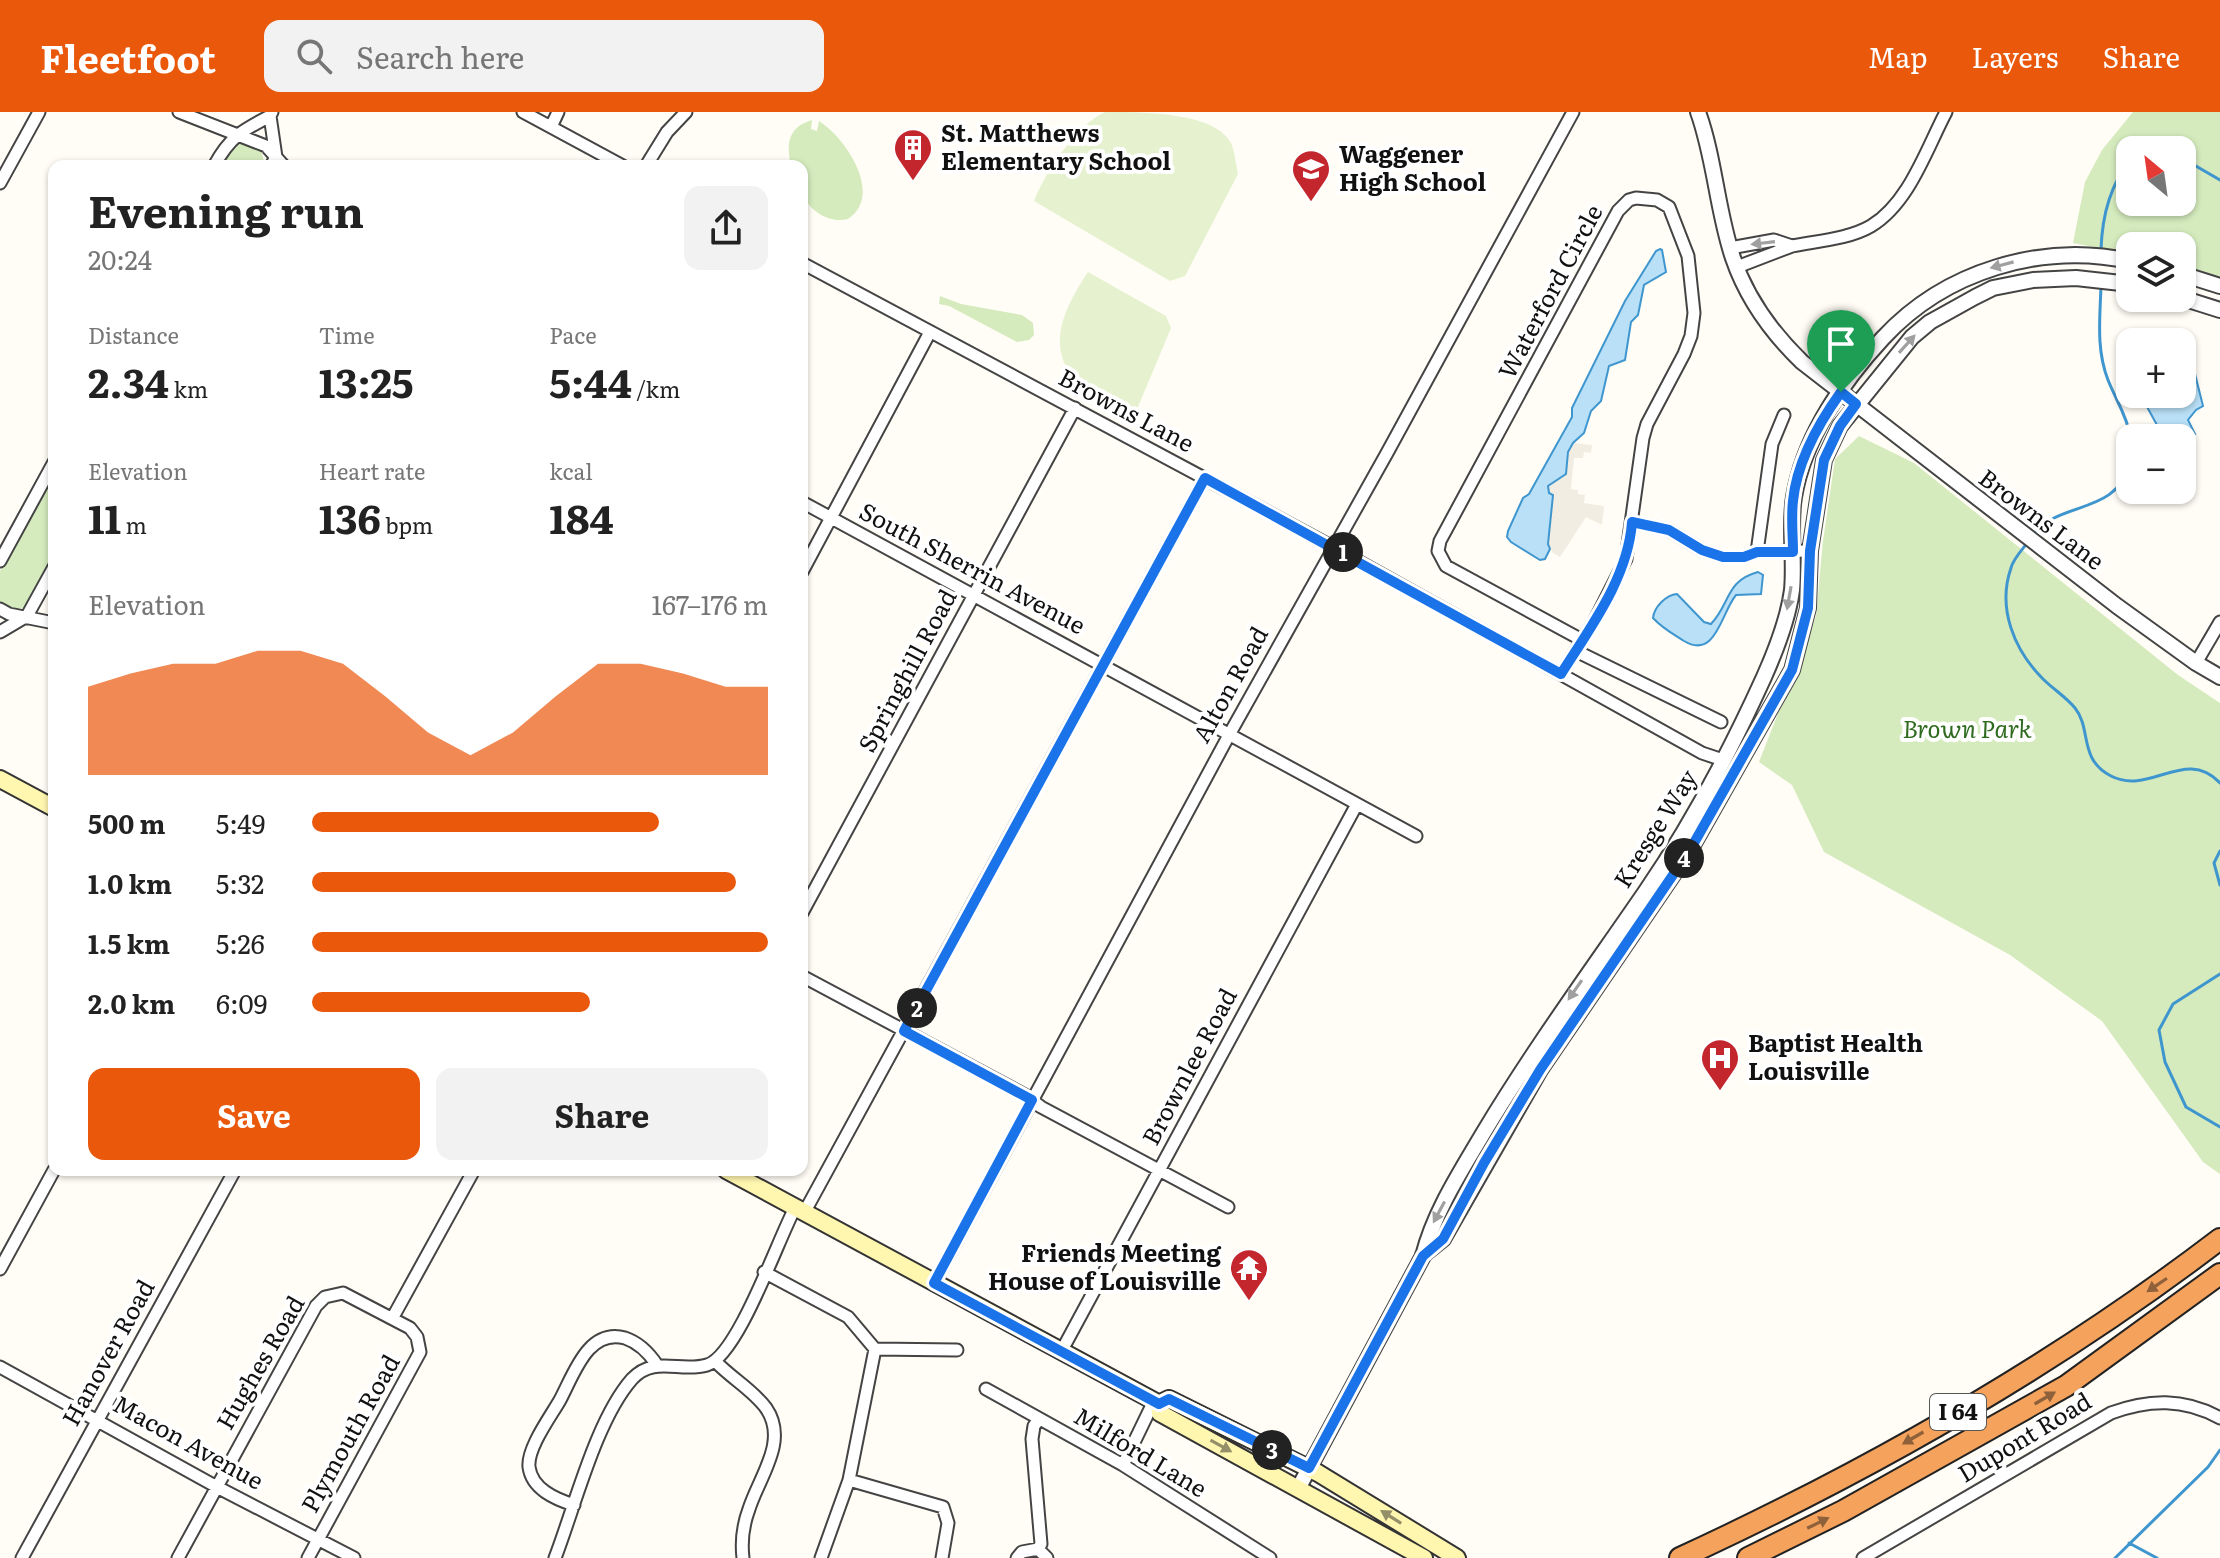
<!DOCTYPE html>
<meta charset="utf-8">
<style>
body{margin:0;font-family:Literata,serif;background:#f2f2f2;color:#222;height:100vh;display:flex;flex-direction:column;font-size:30px;white-space:nowrap}
*{box-sizing:border-box;margin:0}
p{font-size:26px;color:#767676}
.icon{flex:none;width:44px;height:44px;fill:none;stroke:currentColor;stroke-width:2;stroke-linecap:round;stroke-linejoin:round}
.map{position:relative;flex:1;overflow:hidden}
.sheet{position:absolute;left:48px;top:48px;width:760px;height:1016px;display:flex;flex-direction:column;background:#fff;border-radius:16px;box-shadow:0 2px 6px #0004}
.sheet>*{flex:none}
.needle{width:52px;rotate:331deg}
.fabs{position:absolute;left:2116px;top:24px;display:grid;gap:16px}
.fabs a{display:grid;place-items:center;width:80px;height:80px;border-radius:16px;background:#fff;box-shadow:0 2px 6px #0004;font-size:40px}
.pin{position:absolute;display:grid;place-items:center;width:68px;height:68px;color:#fff;margin:-82px -34px;border-radius:50% 50% 50% 0;rotate:-45deg;box-shadow:0 0 8px #0007}
.pin .icon{rotate:45deg}
.km{position:absolute;width:40px;height:40px;margin:-20px;border-radius:50%;background:#222;color:#fff;font-size:22px;line-height:40px;text-align:center}
.round{display:grid;place-items:center;flex:none;width:84px;height:84px;border-radius:16px;background:#f2f2f2}
.summary{display:flex;align-items:center;justify-content:space-between;height:136px;padding:0 40px}
h1{font-size:44px;font-weight:700;line-height:60px}
.figures{display:grid;grid-template-columns:repeat(3,1fr);gap:12px;height:136px;padding:8px 40px}
.figures div{display:grid;align-content:center}
.figures b{font-size:40px;font-weight:700}
.figures small{font-size:22px;font-weight:400}
.figures p{font-size:22px}
.chart{height:224px;padding:16px 40px}
.chart p{display:flex;justify-content:space-between}
.chart svg{width:100%;height:144px;margin-top:8px;fill:#ea580c;opacity:.7}
.cta{display:flex;gap:16px;margin-top:auto;padding:16px 40px}
.cta a{flex:1;height:92px;border-radius:16px;background:#ea580c;color:#fff;font-size:32px;font-weight:700;line-height:92px;text-align:center}
.cta a+a{background:#f2f2f2;color:#222}
ul{padding:0 40px;list-style:none;font-size:26px}
li{display:grid;grid-template-columns:128px 96px 1fr;align-items:center;height:60px}
li i{height:20px;border-radius:10px;background:#ea580c}
header{display:flex;align-items:center;gap:48px;box-sizing:border-box;height:112px;padding:0 40px;background:#ea580c;color:#fff}
header strong{font-size:38px}
nav{display:flex;gap:44px;margin-inline-start:auto;font-size:28px}
.search{width:560px;height:72px;background:#f2f2f2;display:flex;align-items:center;gap:20px;box-sizing:border-box;padding:0 28px;border-radius:16px;color:#767676;font-size:30px}
.map>svg:first-child{display:block}
</style>
<header>
<strong>Fleetfoot</strong>
<div class="search"><svg class="icon" aria-label="search" viewBox="0 0 24 24"><circle cx="10" cy="10" r="6"/><path d="M15 15l6 6"/></svg>Search here</div>
<nav><a>Map</a><a>Layers</a><a>Share</a></nav>
</header>
<div class="map">
<svg width="2220" height="1446" viewBox="0 0 2220 1446">
<rect width="100%" height="100%" fill="#fffdf5"/>
<!-- green -->
<path fill="#d5ebbd" fill-rule="evenodd" d="M2133,0H2220V164L2182,158V134H2130V142L2073,131L2085,70L2102,38ZM2130,38H2182V90H2130Z
M812,8L811,17L817,19L819,9C846,26 884,83 848,107C830,112 808,99 802,80C800,73 802,61 802,54H791C786,32 788,15 812,8Z
M245,30L261,37L265,54H219L234,34Z
M940,184L961,192L1022,203L1033,211L1034,223L1029,228L1017,230L949,194L939,192Z
M1859,324L1914,351L2178,563L2220,591V1062L2203,1050L2102,909L2010,843L1824,740L1792,673L1759,650L1816,504L1823,429L1835,347Z
M54,359V446L24,496L9,498L0,493V459Z"/>
<!-- pitch -->
<path fill="#e6f2cf" d="M1105,0C1143,0 1215,0 1231,31C1235,41 1236,52 1238,62L1185,164L1170,169L1034,89C1045,60 1077,13 1105,0Z
M1088,160L1166,204L1171,216L1135,302C1122,296 1107,292 1095,284C1041,249 1058,205 1088,160Z"/>
<!-- plaza -->
<path fill="#f1ede2" d="M1573,331L1592,333L1591,341L1584,340L1583,346H1574L1571,377L1578,378V382L1585,383L1584,391L1604,394L1602,413L1586,405L1560,445L1553,441L1548,432L1553,383L1549,381L1548,374L1566,361L1568,341Z"/>
<!-- water -->
<path fill="#b9e0f7" stroke="#3f96cf" stroke-width="2" d="M1660,137L1662,138L1666,160L1644,173L1638,203L1631,210L1625,248L1609,254L1601,289L1591,299L1584,321L1573,331L1568,340L1566,362L1548,374L1549,381L1553,383L1548,432L1550,437L1545,447L1540,448L1511,430L1507,425L1508,419L1523,386L1529,382L1572,305V296L1625,189L1656,139Z
M2182,237L2192,250L2203,294L2196,298L2188,308L2195,322L2182,328L2163,324L2140,282H2182Z
M1758,460L1763,463L1761,482L1736,483C1721,501 1716,548 1684,529C1673,522 1662,516 1653,506C1654,495 1666,483 1677,482L1704,510L1711,512C1731,491 1725,469 1758,460Z"/>
<g fill="none" stroke-linecap="round" stroke-linejoin="round">
<!-- stream -->
<path stroke="#3f96cf" stroke-width="3" d="M2139,38H2155
M2182,46L2220,68
M2101,138C2102,106 2110,73 2130,49
M2101,174C2100,206 2096,237 2108,268C2116,288 2127,304 2131,326
M2032,424C2058,388 2116,404 2130,352
M2028,430C2022,438 2013,447 2011,456C1997,496 2014,538 2043,567C2053,577 2066,585 2075,596C2092,617 2078,647 2111,664C2150,684 2186,634 2220,671
M2220,739L2214,751L2220,773
M2220,862L2173,892L2159,918L2165,950L2186,995L2220,1015
M2129,1431L2157,1446
M2115,1446L2208,1355L2220,1338"/>
<defs>
<path id="minor" d="M179,0L266,34L284,54
M523,0L623,54
M270,4L276,45L271,54
M551,15L558,0
M214,54C230,25 241,19 270,4L272,0
M646,54L667,20L686,0
M0,71L39,0
M1792,134C1817,129 1849,127 1871,114C1909,91 1926,38 1946,0
M1730,136L1774,128L1792,134L1737,155
M802,151L1333,435L1702,641L1723,648
M802,390L1416,724
M1632,410L1669,418L1702,438L1723,445H1744L1757,440L1810,439
M1757,440L1772,332L1784,303
M0,449L54,350
M802,460L930,220
M0,497L9,502L54,511
M0,520L27,504L54,455
M1576,539L1721,610
M2196,551L2220,510
M1561,562L1594,510L1626,447L1643,326L1647,312L1684,242L1691,224L1694,201L1688,144L1669,95L1657,88L1636,86L1629,88L1618,99L1440,429L1438,439L1446,454L1582,528
M802,801L1075,296
M802,864L1025,983L1041,995L1228,1095
M804,1101L1205,366
M0,1157L54,1058
M764,1160L848,1205L875,1237L957,1238
M934,1171L1229,623L1387,341L1573,0
M393,1205L474,1058
M1061,1240L1357,692
M715,1249C731,1266 753,1278 766,1296C789,1329 759,1365 749,1397C743,1413 741,1429 743,1446
M0,1255L217,1375L354,1446
M986,1277L1123,1353L1270,1446
M1123,1353L1154,1289
M849,1368L943,1395L948,1411L942,1446
M574,1393C555,1387 532,1377 529,1355C527,1336 551,1304 560,1288C574,1262 588,1216 625,1226C640,1231 649,1241 657,1253
M1038,1437L1047,1446
M22,1446L235,1058
M178,1446L316,1194L325,1185L343,1181L410,1216L417,1225L420,1240L308,1446
M555,1446C575,1394 596,1308 632,1267C654,1243 680,1261 707,1253C738,1244 778,1127 795,1096
M821,1446L849,1368L875,1237
M1017,1446L1022,1440L1038,1437L1041,1432L1032,1327L1034,1314L1039,1307
M1863,1446L2111,1301C2149,1287 2184,1286 2220,1306"/>
<path id="tertiary" d="M1698,0C1715,47 1717,99 1733,146C1747,187 1771,220 1802,250L2117,494L2196,551L2220,565
M2182,162L2220,174
M2182,186L2220,198
M1423,1143L1443,1127L1540,958L1690,738L1792,558L1808,496L1810,439L1824,348L1840,314L1912,225L1930,210L1975,185L1993,176L2033,168L2076,166L2130,172
M1299,1375L1423,1144C1434,1100 1461,1059 1484,1020C1534,937 1591,859 1646,779C1692,712 1730,640 1764,565C1776,538 1788,508 1792,478C1795,447 1789,415 1794,385C1804,326 1842,270 1883,226C1945,159 2041,130 2130,149"/>
<path id="secondary" d="M0,667L54,696
M726,1058L1154,1289L1159,1292L1160,1301L1424,1446
M1159,1292L1169,1287L1318,1361L1457,1446"/>
<path id="motorway" d="M1680,1446C1869,1359 2055,1253 2220,1127
M1748,1446L1843,1399L2066,1274L2220,1162"/>
</defs>
<!-- minor casing -->
<use href="#minor" stroke="#444" stroke-width="15"/>
<!-- tertiary casing -->
<use href="#tertiary" stroke="#444" stroke-width="18"/>
<!-- secondary casing -->
<use href="#secondary" stroke="#333" stroke-width="20"/>
<!-- motorway casing -->
<use href="#motorway" stroke="#222" stroke-width="24"/>
<!-- minor -->
<use href="#minor" stroke="#fff" stroke-width="11"/>
<!-- tertiary -->
<use href="#tertiary" stroke="#fff" stroke-width="14"/>
<!-- secondary -->
<use href="#secondary" stroke="#fff6b0" stroke-width="16"/>
<!-- motorway -->
<use href="#motorway" stroke="#f5a25d" stroke-width="20"/>
</g>
<!-- one-way arrows -->
<defs><path id="oneway-solid" d="M-6-.8H1V-3.2L6.5 0L1 3.2V.8H-6Z" transform="scale(2)"/></defs>
<g fill="#a0a0a0">
<use href="#oneway-solid" transform="translate(1763 131) rotate(173)"/>
<use href="#oneway-solid" transform="translate(2002 153) rotate(165)"/>
<use href="#oneway-solid" transform="translate(1907 232) rotate(-48)"/>
<use href="#oneway-solid" transform="translate(1789 486) rotate(100)"/>
<use href="#oneway-solid" transform="translate(1575 878) rotate(125)"/>
<use href="#oneway-solid" transform="translate(1439 1100) rotate(118)"/>
</g>
<g fill="#8e613b">
<use href="#oneway-solid" transform="translate(2157 1173) rotate(146)"/>
<use href="#oneway-solid" transform="translate(2045 1286) rotate(-30)"/>
<use href="#oneway-solid" transform="translate(1913 1326) rotate(150)"/>
<use href="#oneway-solid" transform="translate(1818 1411) rotate(-26)"/>
</g>
<g fill="#948f68">
<use href="#oneway-solid" transform="translate(1221 1334) rotate(29)"/>
<use href="#oneway-solid" transform="translate(1391 1405) rotate(-148)"/>
</g>
<g fill="none" stroke-linecap="round" stroke-linejoin="round">
<defs>
<path id="route" d="M1841,280L1856,292L1840,314L1824,348L1810,439L1808,496L1792,558L1690,738L1540,958L1484,1051L1443,1127L1423,1144L1309,1356L1169,1287L1159,1292L934,1171L1032,988L904,919L1205,366L1561,562C1590,516 1628,466 1632,410L1669,418L1702,438L1723,445H1744L1757,440H1793C1793,423 1791,406 1793,389C1797,349 1818,312 1841,280Z"/>
</defs>
<!-- route casing -->
<use href="#route" stroke="#fff" stroke-width="16"/>
<!-- route -->
<use href="#route" stroke="#1a73e8" stroke-width="10"/>
</g>
<!-- icons -->
<defs>
<symbol id="building-pin" viewBox="-11 -11 22 30"><path d="M0 17L-7.5 6A9.5 9.5 0 1 1 7.5 6Z" fill="#c4262e" stroke="#fff"/><path d="M-4-6H4V6H1V3H-1V6H-4ZM-2.5-4.3h1.7v1.8h-1.7ZM.8-4.3h1.7v1.8H.8ZM-2.5-1h1.7V.8h-1.7ZM.8-1h1.7V.8H.8Z" fill="#fff"/></symbol>
<symbol id="school-pin" viewBox="-11 -11 22 30"><path d="M0 17L-7.5 6A9.5 9.5 0 1 1 7.5 6Z" fill="#c4262e" stroke="#fff"/><path d="M0-5L7-2L0 1L-7-2ZM-4 1L0 2.5L4 1V4Q0 6-4 4Z" fill="#fff"/></symbol>
<symbol id="hospital-pin" viewBox="-11 -11 22 30"><path d="M0 17L-7.5 6A9.5 9.5 0 1 1 7.5 6Z" fill="#c4262e" stroke="#fff"/><path d="M-5-5h3v3.5h4V-5h3V5h-3V1.5h-4V5h-3Z" fill="#fff"/></symbol>
<symbol id="temple-pin" viewBox="-11 -11 22 30"><path d="M0 17L-7.5 6A9.5 9.5 0 1 1 7.5 6Z" fill="#c4262e" stroke="#fff"/><path d="M0-6L5-2H3V0L6.5 2.5H4V6H1.5V3h-3V6H-4V2.5H-6.5L-3 0V-2H-5Z" fill="#fff"/></symbol>
</defs>
<g fill-rule="evenodd">
<use href="#building-pin" x="891" y="14" width="44" height="60"/>
<use href="#school-pin" x="1289" y="35" width="44" height="60"/>
<use href="#hospital-pin" x="1698" y="924" width="44" height="60"/>
<use href="#temple-pin" x="1227" y="1134" width="44" height="60"/>
</g>
<g text-anchor="middle" stroke-width="8" stroke-linejoin="round" paint-order="stroke">
<!-- shield labels -->
<rect fill="#fff" stroke="#585858" stroke-width="2" x="1930" y="1282" width="56" height="36" rx="6"/>
<g font-size="22" font-weight="bold" fill="#111">
<text x="1958" y="1308">I 64</text>
</g>
<!-- poi labels -->
<g font-size="24" font-weight="bold" fill="#111" stroke="#fff" text-anchor="start">
<text x="941" y="30">St. Matthews<tspan x="941" dy="28">Elementary School</tspan></text>
<text x="1339" y="51">Waggener<tspan x="1339" dy="28">High School</tspan></text>
<text x="1748" y="940">Baptist Health<tspan x="1748" dy="28">Louisville</tspan></text>
<text x="1221" y="1150" text-anchor="end">Friends Meeting<tspan x="1221" dy="28">House of Louisville</tspan></text>
</g>
<!-- street labels -->
<g font-size="24" fill="#111" stroke="#fff">
<text transform="translate(1551 180) rotate(-62)" y="8">Waterford Circle</text>
<text transform="translate(1126 299) rotate(28)" y="8">Browns Lane</text>
<text transform="translate(2041 408) rotate(37)" y="8">Browns Lane</text>
<text transform="translate(972 457) rotate(28)" y="8">South Sherrin Avenue</text>
<text transform="translate(908 559) rotate(-62)" y="8">Springhill Road</text>
<text transform="translate(1231 573) rotate(-61)" y="8">Alton Road</text>
<text transform="translate(1656 717) rotate(-58)" y="8">Kresge Way</text>
<text transform="translate(1190 955) rotate(-62)" y="8">Brownlee Road</text>
<text transform="translate(109 1241) rotate(-61)" y="8">Hanover Road</text>
<text transform="translate(261 1251) rotate(-60)" y="8">Hughes Road</text>
<text transform="translate(351 1322) rotate(-61)" y="8">Plymouth Road</text>
<text transform="translate(2025 1326) rotate(-31)" y="8">Dupont Road</text>
<text transform="translate(188 1331) rotate(29)" y="8">Macon Avenue</text>
<text transform="translate(1140 1341) rotate(31)" y="8">Milford Lane</text>
</g>
<!-- park labels -->
<g font-size="24" font-style="italic" fill="#2f6b1f" stroke="#fff">
<text x="1967" y="626">Brown Park</text>
</g>
</g>
</svg>
<div class="fabs">
<a><svg class="needle" viewBox="-14 -14 28 28"><path d="M0-13l5 13h-10z" fill="#e53935"/><path d="M0 13l5-13h-10z" fill="#767676"/></svg></a>
<a><svg class="icon" aria-label="layers" viewBox="0 0 24 24"><path d="M12 4l9 5-9 5-9-5zM3 14l9 5 9-5"/></svg></a>
<a>+</a>
<a>−</a>
</div>
<div class="pin" style="left:1841px;top:280px;background:#1e9e55"><svg class="icon" aria-label="arrive" viewBox="0 0 24 24"><path d="M6 21V4h12l-3 4 3 4H6"/></svg></div>
<b class="km" style="left:1343px;top:440px">1</b>
<b class="km" style="left:917px;top:896px">2</b>
<b class="km" style="left:1272px;top:1338px">3</b>
<b class="km" style="left:1684px;top:746px">4</b>
<section class="sheet">
<div class="summary"><div><h1>Evening run</h1><p>20:24</p></div><a class="round"><svg class="icon" aria-label="share" viewBox="0 0 24 24"><path d="M12 15V3M7 8l5-5 5 5M5 13v7h14v-7"/></svg></a></div>
<div class="figures">
<div><p>Distance</p><b>2.34<small> km</small></b></div>
<div><p>Time</p><b>13:25</b></div>
<div><p>Pace</p><b>5:44<small> /km</small></b></div>
</div>
<div class="figures">
<div><p>Elevation</p><b>11<small> m</small></b></div>
<div><p>Heart rate</p><b>136<small> bpm</small></b></div>
<div><p>kcal</p><b>184</b></div>
</div>
<div class="chart"><p><span>Elevation</span>167–176 m</p>
<svg viewBox="0 0 160 44" preserveAspectRatio="none"><path d="M0 44V17L10 13L20 10L30 10L40 6L50 6L60 10L70 20L80 31L90 38L100 31L110 20L120 10L130 10L140 13L150 17L160 17V44z"/></svg>
</div>
<ul>
<li><b>500 m</b>5:49<i style="width:76%"></i></li>
<li><b>1.0 km</b>5:32<i style="width:93%"></i></li>
<li><b>1.5 km</b>5:26<i style="width:100%"></i></li>
<li><b>2.0 km</b>6:09<i style="width:61%"></i></li>
</ul>
<div class="cta"><a>Save</a><a>Share</a></div>
</section>
</div>
